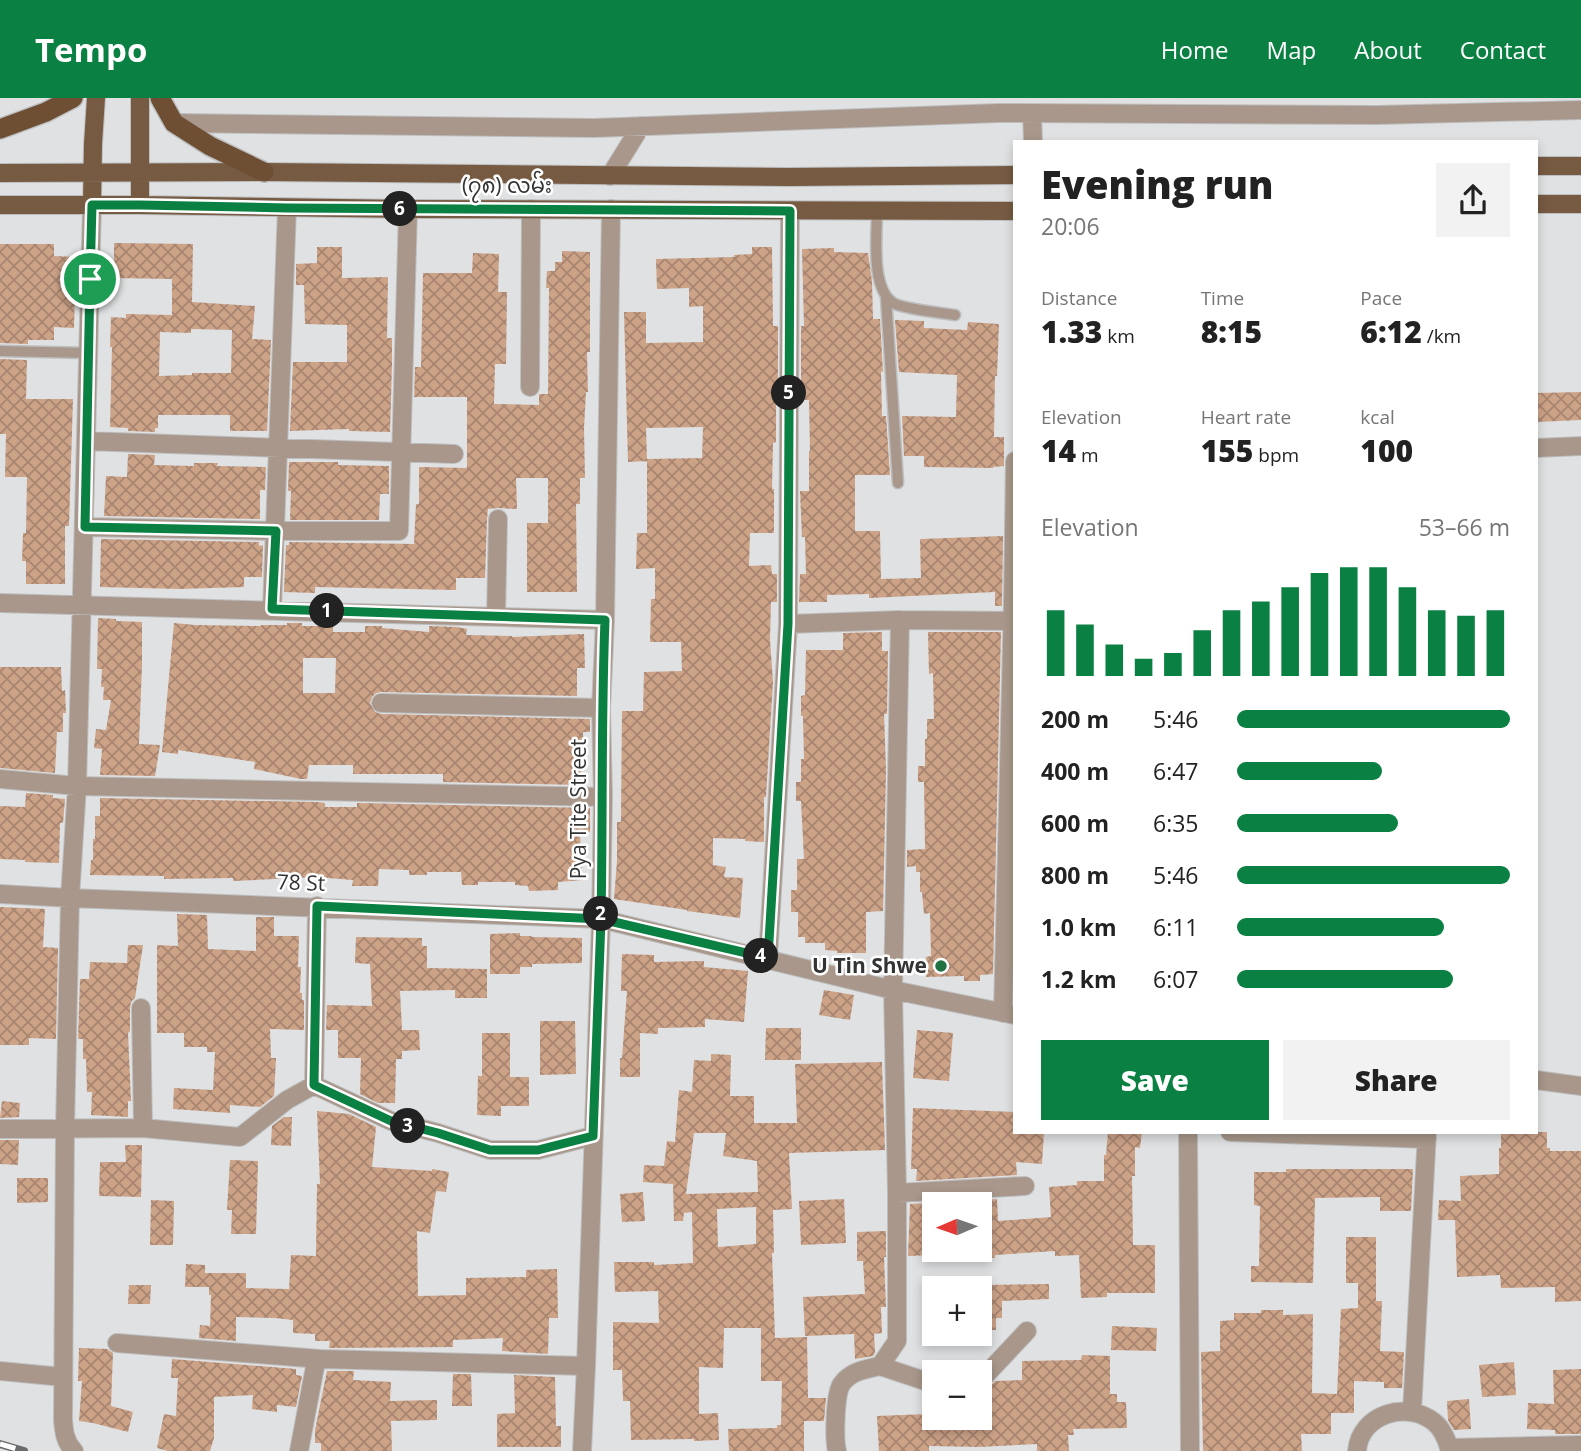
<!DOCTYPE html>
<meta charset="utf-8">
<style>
body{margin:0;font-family:"Open Sans","Noto Sans Myanmar",sans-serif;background:#f2f2f2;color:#222;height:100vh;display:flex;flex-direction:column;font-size:26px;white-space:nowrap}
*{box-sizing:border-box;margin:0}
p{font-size:23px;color:#767676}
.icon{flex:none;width:38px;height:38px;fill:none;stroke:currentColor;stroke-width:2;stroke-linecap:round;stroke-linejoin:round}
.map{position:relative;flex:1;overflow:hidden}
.drawer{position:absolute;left:1013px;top:42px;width:525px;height:994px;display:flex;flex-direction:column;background:#fff;border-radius:0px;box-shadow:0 4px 10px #0003}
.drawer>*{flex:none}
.needle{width:46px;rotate:268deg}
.fabs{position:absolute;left:922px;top:1094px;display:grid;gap:14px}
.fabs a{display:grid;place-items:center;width:70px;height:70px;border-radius:0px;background:#fff;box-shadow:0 4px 10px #0003;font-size:35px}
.pin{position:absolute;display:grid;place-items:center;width:60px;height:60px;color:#fff;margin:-30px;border:4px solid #fff;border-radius:50%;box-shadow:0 2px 7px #0007}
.km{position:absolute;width:35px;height:35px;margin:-18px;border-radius:50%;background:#222;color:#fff;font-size:19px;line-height:35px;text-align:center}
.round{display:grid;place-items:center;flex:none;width:74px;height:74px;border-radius:0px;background:#f2f2f2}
.summary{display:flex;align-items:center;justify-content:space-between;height:119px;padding:0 28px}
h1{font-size:38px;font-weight:800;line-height:52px}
.figures{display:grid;grid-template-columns:repeat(3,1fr);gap:10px;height:119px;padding:7px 28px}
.figures div{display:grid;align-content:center}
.figures b{font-size:30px;font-weight:800}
.figures small{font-size:19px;font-weight:400}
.figures p{font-size:19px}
.chart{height:196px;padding:14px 28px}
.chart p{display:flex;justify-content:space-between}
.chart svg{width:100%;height:126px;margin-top:7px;stroke:#0b8043;stroke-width:6}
.action{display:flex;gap:14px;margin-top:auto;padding:14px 28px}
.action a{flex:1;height:80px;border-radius:0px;background:#0b8043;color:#fff;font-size:28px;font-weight:800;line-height:80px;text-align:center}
.action a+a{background:#f2f2f2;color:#222}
ul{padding:0 28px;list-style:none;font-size:23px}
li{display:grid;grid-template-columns:112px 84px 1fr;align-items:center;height:52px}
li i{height:18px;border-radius:9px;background:#0b8043}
header{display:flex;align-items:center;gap:42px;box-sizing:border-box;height:98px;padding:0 35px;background:#0b8043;color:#fff}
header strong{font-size:33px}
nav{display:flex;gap:38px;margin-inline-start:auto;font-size:24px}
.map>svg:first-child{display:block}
</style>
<header>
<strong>Tempo</strong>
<nav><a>Home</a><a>Map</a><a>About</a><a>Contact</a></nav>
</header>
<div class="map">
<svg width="1581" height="1353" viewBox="0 0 1581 1353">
<defs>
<pattern id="building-cross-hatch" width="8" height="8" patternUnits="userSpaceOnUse" patternTransform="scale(1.75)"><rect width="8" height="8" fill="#cda388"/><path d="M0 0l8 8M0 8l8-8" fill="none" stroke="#a78570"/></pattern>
</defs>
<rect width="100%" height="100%" fill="#e0e1e2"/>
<!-- building -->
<path fill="url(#building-cross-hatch)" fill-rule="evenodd" d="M114,145L193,146L192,204L255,208L252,241L271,242L267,333H230V317H158V330H155V334L128,333V330L110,329L112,249H110L111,219L126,220V216L172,217V181L114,180ZM191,231L232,232L231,275H192V277L159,278L160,234L191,235Z
M0,146H54V158L76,159L74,230L54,229V242H28V246L0,245Z
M317,149H342V180L388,179L387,240H392V268L390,334L349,333V331L290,333L293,264H347V227L305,226L304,187H296V166L317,165Z
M752,149H772L773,228H778V292H776V344L773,345L772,391H774V435H750L749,468L771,467L772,476H777V504H771L770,542L773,584L766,699H764V744L745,743V741L713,740V767L726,769L724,779L743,780L740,820L687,813V812L614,801L617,763V724H621L622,613H643L644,574L682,573L681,544H650L651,501H655V470L636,471L637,435H647V361L702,360L703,329L646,330L647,363L628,364L624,214H646V245L703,244V208L689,209V190L657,191L656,161L734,159V157L752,156Z
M834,150V154L868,155L872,183L873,221H880L883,274L881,273L882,318H886L890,377H855V433H880L881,481L921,480L920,441L1003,438L1002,508H995V494L869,500V496L827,497V504H799L800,476H806L805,439H802L800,393H809V353H810L809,302H805V291H801V228H804L802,151Z
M562,153L590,154V254H587L588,294H586L584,330L585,380H580V406H576L577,494H527V425H548V380H516L517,411L498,410L488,411L487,421L485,480H456V492L315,489V495L284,494L286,447H289V444L414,446L416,406H419V369L467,370V299H414L415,269H421L423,175H472L473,155L499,156L498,194H507L506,266H495L494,306L539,307V296H548L549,190H546L547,173H555V164H562Z
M895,222L924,223V230L967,232L968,224L999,226L997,278H995L994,339H1004V368L993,369V370L924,369V358H904L902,318L956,319L957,277L899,274Z
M0,261L27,262L26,301H73L69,428H65V486H26V463H22L23,435H26L27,379H5L6,336H0Z
M1581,294V322L1536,324V295Z
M128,356L155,357L154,367L194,368V365H218L217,368L266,369L265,392H260V421L104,418L106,378L127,379Z
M289,364H338V367L389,368V396H380L379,422H290L291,393H288Z
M101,441L259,444V448L263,447L262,479H244V489L180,491L100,489Z
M98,520L116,521V523L142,524V566L139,646L160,647L155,678L100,677L102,651L94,650L96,631L106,632L111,602H103L104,589H101L102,571H97Z
M174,525L195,527L261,528V527H287V525H302V528H333V534H365V528H382V530L429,534V528L456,529L467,531L466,537L512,538V539L584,536L585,570H577V598L381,594L376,595L372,599L370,605L375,614L381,616L590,621V634H583L584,672H581L582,687L443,684V676H353V667H309L307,681H301L254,671L255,664L178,652V656L162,654ZM303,560H336L335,595H303Z
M882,534V553H888L887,616H884L886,672L883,813L866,814V855H837V853L825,852V845H805V839H798V814H791V792H797V761H804L801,703H796V684H801V661H804L803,618H801V598L805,597L806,552H843V535Z
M928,534H1001L993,876L980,877V883H964V878L926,879V859L931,858L930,815L924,816L922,794H920V774H916V768L907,769V752L925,751L924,684H918V668H925V641H927V621H934L933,575L929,576Z
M0,569H61L62,593L65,592L66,615H63V634H57L55,675L0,670Z
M26,695L53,697V700L65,701L63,725H60L59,765L25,764V762L0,761V708L25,709Z
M100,700L317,704L325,705V709H357V705L590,710V734L580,735L582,782L558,784V792L529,793L528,788L515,787V784H478V787H462L461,774H427V777H409V772L379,771L378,788H352L353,782L315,779L233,783V780L164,781V778L90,777L91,762H93V741H95V718H100Z
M0,809L45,811L43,849L58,850L56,941L29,940V947H0Z
M177,816L207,817L208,851L256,853V819H274V838H299L298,869H301L300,895H302V902H304V932L270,931L271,960H276L274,998L260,1009L230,1007V1015L173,1011L174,990L213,992L215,954H207V949H184V935H157V847L178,848Z
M520,835V838H531L532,839L582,840V865L532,866V869H520V876H490V836Z
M356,839L422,840V848H427V870L487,871V900H455V892L400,893L402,932H419L420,952L402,953V961H396L395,1005H378L360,996L361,960H338V932H326L327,907L372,908L370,866L355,865Z
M128,847H143L135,900L131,904L130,910V933L128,935L131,1003H128V1019L91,1017L92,994H87L86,961H83V941H78L80,881H89L90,864L127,865Z
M622,856L654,857V864L704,863V869L748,873L744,924L705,921V929L658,930V936L640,935V979H620V960H622L627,893H621Z
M824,892L854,897L850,922L819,917Z
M540,923H575L576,976L540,977Z
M766,930H801V962H765Z
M917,932L953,935L949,983L913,980Z
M482,935H510V979H529V1008H501V1018L477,1017L478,978H482Z
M711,956L731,957L730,998H754V1025H797L795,966L882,964L885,1052L789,1055L792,1111L773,1112L774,1155H772L775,1240L807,1239L808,1300H826L824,1323H804V1353H729L728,1331L777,1330V1327H781L782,1283H761V1230H724L723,1270L699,1269V1316L718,1315L719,1342L694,1343V1341L631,1342L630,1303H623L622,1272H613V1224L659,1225L658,1193L615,1194L614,1164H654V1167L693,1165L692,1114L684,1115L683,1123H674L673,1086L643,1084L644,1067L664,1068L667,1043L675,1044L679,992L692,994L694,962L711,963ZM694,1035H726L723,1058L757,1063L758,1094L686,1096ZM756,1109V1146L718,1149L717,1111Z
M2,1003L20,1005L19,1019L0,1020Z
M913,1010L1015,1014V1034H1044L1042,1066L1016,1064L1017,1077L916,1083L917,1071H911Z
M317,1013L349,1016L376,1029L372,1069L432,1073V1071L449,1074L446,1094L436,1093L430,1135L417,1133L418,1198L466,1197V1180L526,1179V1172L557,1171L558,1220H549L548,1256L502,1253L503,1240L453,1242V1249L329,1250L330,1243H315V1236L293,1235V1222L275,1220L236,1219V1243L199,1240L200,1227L210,1228L211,1197H209V1189H185L186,1166L205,1167V1175H246V1190L289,1191L291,1157L316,1158L317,1086H320Z
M284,1019H292L291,1048L271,1047L272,1028Z
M1108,1034H1142L1140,1050L1135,1049V1078H1132L1133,1147H1155V1195H1107V1199L1081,1200L1079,1157L1055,1158V1153L995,1157V1160H980V1106H934V1157L908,1158L910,1106L997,1101L998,1123L1051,1119L1049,1089L1077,1087V1083H1104V1057H1106Z
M1501,1034H1547V1050H1550V1053H1581V1203L1555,1204V1189L1501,1190L1500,1177L1457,1179L1455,1122H1438L1439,1102L1461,1103L1460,1078L1499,1076V1050H1501Z
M0,1042H19L18,1067L0,1066Z
M125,1047H142L141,1099L99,1098L100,1064H126Z
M230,1062L258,1063L256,1136H231L232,1112H227Z
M1286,1071H1413L1411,1113H1380V1099L1315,1100L1313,1185L1251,1184V1168H1259L1260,1108L1254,1107V1074H1286Z
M17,1080H48V1104L17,1105Z
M643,1094L645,1123L622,1124L620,1096Z
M844,1101L846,1145L801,1147L799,1103Z
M151,1102L174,1103L173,1147H150Z
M886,1133V1159H884L886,1209H881L882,1235L874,1236L875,1254L873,1258L855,1261L854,1236L805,1238L803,1199L865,1196L863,1163H857V1134Z
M1346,1139H1376V1203H1382L1380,1253L1404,1254L1402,1290H1384V1284L1354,1283V1315H1331V1336H1301L1302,1353H1203L1201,1254L1220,1253V1223L1234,1222V1215H1261V1212H1283V1217L1313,1216L1312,1295L1337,1296L1341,1211L1358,1210V1185H1346Z
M1049,1186V1201L1002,1203V1220H996V1232H980V1187Z
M129,1187H151L150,1206H128Z
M1112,1228L1157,1230L1156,1253L1111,1252Z
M79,1250L107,1251L113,1255L111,1308L133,1314L128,1334L93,1325L79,1323L82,1283H78Z
M1082,1257L1110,1258V1296H1117V1304H1126L1127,1330L1073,1331L1074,1337H1068L1069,1353H1037V1346L979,1349L929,1348V1353H879L877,1318L927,1316L928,1320L983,1321V1300H991L990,1289L995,1283L1022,1282V1263L1081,1262Z
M172,1261L296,1271V1277L302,1278L296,1309L277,1307V1314L252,1311L253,1297L214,1299V1340L210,1353H168L157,1350L164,1316L176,1318L178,1280H171Z
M1514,1264L1516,1297L1482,1299L1479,1267Z
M1581,1271V1336H1555V1332L1527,1331L1528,1305L1554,1306L1553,1272Z
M327,1273H354L353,1282L391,1284L390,1303L437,1302V1322L391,1323L392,1353H321V1345H315V1332Z
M453,1276H471L472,1308H452Z
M514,1277L555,1279L556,1328H561V1349H497V1316L515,1315Z
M1469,1301L1471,1331L1454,1332L1448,1322L1447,1303Z"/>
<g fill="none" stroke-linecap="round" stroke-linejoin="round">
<defs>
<path id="service" d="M877,113C877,137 870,193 895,206C906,211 941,215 955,217
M886,199L898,385
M0,253L88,255"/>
<path id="minor" d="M1032,15L1033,44
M174,25L594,30L999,15L1377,17L1581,12
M610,78L641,28
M530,289L531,111
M86,343L454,356
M1536,350L1581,348
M85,429L276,433H399L408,111
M0,505L605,522
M272,511L287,110
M496,518L498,421
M788,526L900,522L1015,523
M381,605L601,610
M0,681L77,688L603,699
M0,796L70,800L601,821L893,892L1015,917
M768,860L788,526L790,113
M141,910L143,1030
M1003,915L1013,504L1015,363
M1536,982L1581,988
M314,987L317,808
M0,1031L143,1030L240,1039L287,1002L314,987L391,1023L438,1035L490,1052H538L593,1038
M1188,1034L1190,1353
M1230,1034L1427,1041
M897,1095L1025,1088
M117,1245L320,1261
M880,1268L934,1286
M0,1273L63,1279
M980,1283L1027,1233
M1412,1314L1427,1034
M1449,1350L1581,1347
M74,1353C65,1344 64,1334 63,1322L65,1031L70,800L77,688L92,107
M299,1353L314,1274L316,1264L320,1261L586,1268
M837,1353C834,1341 835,1298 841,1287C850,1273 866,1271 880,1268L897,1243V1095L893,892L900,522
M1357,1353C1360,1316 1407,1302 1434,1324C1443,1331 1447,1342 1450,1353"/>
<path id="tertiary" d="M582,1353L586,1268L601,821L603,699L601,610L605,522L611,111"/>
<path id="primary" d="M140,0V107
M1536,68H1581
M0,75L264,74L789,79L1015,77
M1536,106H1581
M0,107H140L408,111L1015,113
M92,107L93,46L96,0"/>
<path id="trunk" d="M160,0L174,25L210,48L264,74
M0,31L46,14L73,0"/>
</defs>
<!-- service casing -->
<use href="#service" stroke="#bdbebf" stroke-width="13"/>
<!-- minor casing -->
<use href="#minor" stroke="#bdbebf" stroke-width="20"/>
<!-- tertiary casing -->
<use href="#tertiary" stroke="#bdbebf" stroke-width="20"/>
<!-- primary casing -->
<use href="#primary" stroke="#bdbebf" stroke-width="20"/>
<!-- trunk casing -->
<use href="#trunk" stroke="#bdbebf" stroke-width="22"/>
<!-- service -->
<use href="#service" stroke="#a8978a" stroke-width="10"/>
<!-- minor -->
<use href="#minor" stroke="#a8978a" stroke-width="18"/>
<!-- tertiary -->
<use href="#tertiary" stroke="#a8978a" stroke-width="18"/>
<!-- primary -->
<use href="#primary" stroke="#775a42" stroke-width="18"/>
<!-- trunk -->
<use href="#trunk" stroke="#6e4f34" stroke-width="19"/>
<defs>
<path id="rail" d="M0,1346L24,1353"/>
</defs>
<!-- rail casing -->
<use href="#rail" stroke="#6b6b6c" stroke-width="8"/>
<!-- rail -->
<use href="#rail" stroke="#fff" stroke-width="5" stroke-dasharray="16" stroke-linecap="butt"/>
</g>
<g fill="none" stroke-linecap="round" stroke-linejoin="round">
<defs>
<path id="route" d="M90,181L85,429L276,433L272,511L605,522C601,621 603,721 601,821L317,808L314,987L391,1023L438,1035L490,1052H538L593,1038L601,821L768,860L788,526L790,113L287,110L140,107H92L90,181"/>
</defs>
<!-- route casing -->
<use href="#route" stroke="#fff" stroke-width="14"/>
<!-- route -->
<use href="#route" stroke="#0b8043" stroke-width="9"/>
</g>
<!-- markers -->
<circle fill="#217243" stroke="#fff" stroke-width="2.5" cx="941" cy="868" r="7"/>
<g text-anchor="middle" stroke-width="5" stroke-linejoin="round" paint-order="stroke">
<!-- street labels -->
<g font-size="21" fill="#333" stroke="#fff">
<text x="507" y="95">(၇၈) လမ်း</text>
<text transform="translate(579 711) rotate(-90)" y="7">Pya Tite Street</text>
<text transform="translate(301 785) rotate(2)" y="7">78 St</text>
</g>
<!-- poi labels -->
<g font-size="21" font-weight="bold" fill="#333" stroke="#fff" text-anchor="end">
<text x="927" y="875">U Tin Shwe</text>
</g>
</g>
</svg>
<div class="fabs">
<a><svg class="needle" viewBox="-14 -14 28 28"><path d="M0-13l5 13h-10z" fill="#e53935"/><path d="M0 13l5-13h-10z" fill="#767676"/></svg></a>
<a>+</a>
<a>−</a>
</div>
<div class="pin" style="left:90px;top:181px;background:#1e9e55"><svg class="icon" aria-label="arrive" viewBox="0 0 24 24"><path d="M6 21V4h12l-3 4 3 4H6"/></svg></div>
<b class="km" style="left:327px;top:513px">1</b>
<b class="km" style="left:601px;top:816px">2</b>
<b class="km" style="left:408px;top:1028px">3</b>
<b class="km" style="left:761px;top:858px">4</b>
<b class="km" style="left:789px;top:295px">5</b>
<b class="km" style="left:400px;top:111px">6</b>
<section class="drawer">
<div class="summary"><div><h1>Evening run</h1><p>20:06</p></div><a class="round"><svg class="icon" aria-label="share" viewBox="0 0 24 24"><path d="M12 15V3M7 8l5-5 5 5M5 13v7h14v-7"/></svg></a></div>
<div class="figures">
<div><p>Distance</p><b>1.33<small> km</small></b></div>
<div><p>Time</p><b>8:15</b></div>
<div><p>Pace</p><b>6:12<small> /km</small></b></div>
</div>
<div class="figures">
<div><p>Elevation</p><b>14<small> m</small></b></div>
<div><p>Heart rate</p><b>155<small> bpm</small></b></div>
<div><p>kcal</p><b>100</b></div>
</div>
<div class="chart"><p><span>Elevation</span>53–66 m</p>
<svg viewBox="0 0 160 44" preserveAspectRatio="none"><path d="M5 44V21M15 44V26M25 44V33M35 44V38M45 44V36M55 44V28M65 44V21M75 44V18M85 44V13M95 44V8M105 44V6M115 44V6M125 44V13M135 44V21M145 44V23M155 44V21"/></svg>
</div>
<ul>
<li><b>200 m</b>5:46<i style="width:100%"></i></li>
<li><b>400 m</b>6:47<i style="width:53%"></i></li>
<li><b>600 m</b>6:35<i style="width:59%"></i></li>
<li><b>800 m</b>5:46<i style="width:100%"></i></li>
<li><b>1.0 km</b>6:11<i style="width:76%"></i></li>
<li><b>1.2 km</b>6:07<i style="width:79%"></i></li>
</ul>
<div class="action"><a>Save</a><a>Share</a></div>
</section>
</div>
